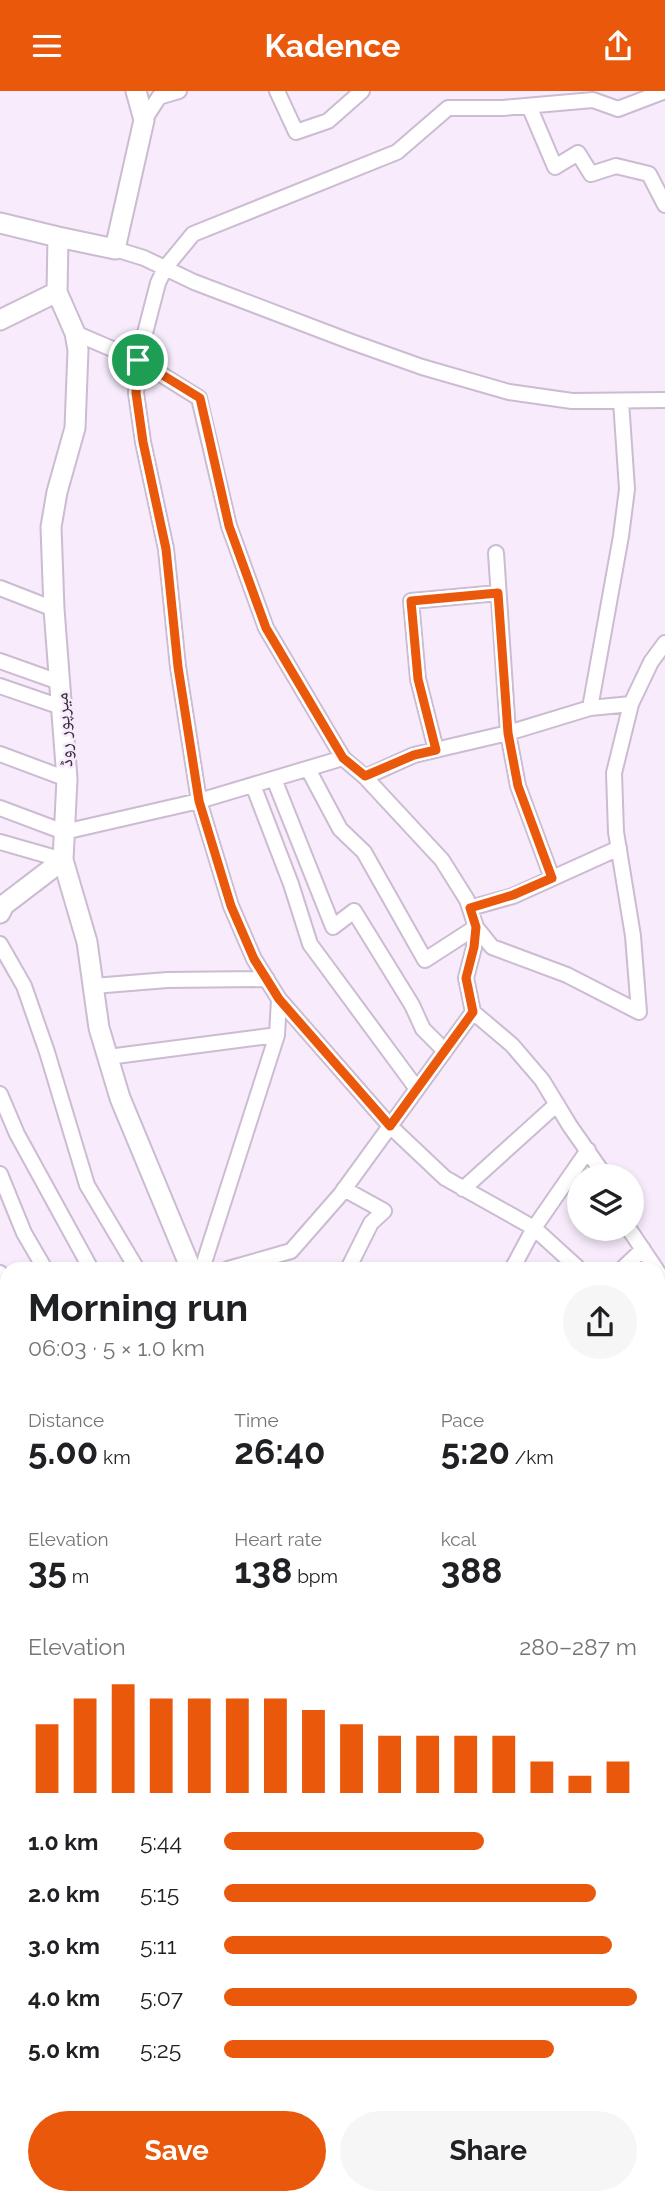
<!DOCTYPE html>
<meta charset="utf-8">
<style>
body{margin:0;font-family:Raleway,"Noto Naskh Arabic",sans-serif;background:#f6f6f6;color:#202124;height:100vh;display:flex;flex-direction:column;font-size:26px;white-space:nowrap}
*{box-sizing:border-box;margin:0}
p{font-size:23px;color:#757577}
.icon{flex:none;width:38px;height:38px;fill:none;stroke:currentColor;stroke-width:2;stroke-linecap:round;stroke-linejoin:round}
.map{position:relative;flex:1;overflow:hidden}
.sheet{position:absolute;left:0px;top:1171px;width:665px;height:943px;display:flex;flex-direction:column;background:#fff;border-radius:21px 21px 0 0;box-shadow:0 4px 10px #0003}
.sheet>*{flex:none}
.buttons{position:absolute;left:567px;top:1073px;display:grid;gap:14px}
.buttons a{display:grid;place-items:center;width:77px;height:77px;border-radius:50%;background:#fff;box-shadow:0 4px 10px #0003;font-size:35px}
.pin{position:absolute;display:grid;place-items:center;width:60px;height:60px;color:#fff;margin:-30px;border:4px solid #fff;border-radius:50%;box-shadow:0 2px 7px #0007}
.round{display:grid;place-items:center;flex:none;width:74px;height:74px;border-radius:37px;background:#f6f6f6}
.headline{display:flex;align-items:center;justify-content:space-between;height:119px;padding:0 28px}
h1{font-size:38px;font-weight:700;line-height:52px}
.stats{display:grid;grid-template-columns:repeat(3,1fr);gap:10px;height:119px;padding:7px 28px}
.stats div{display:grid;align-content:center}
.stats b{font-size:35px;font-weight:700}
.stats small{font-size:19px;font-weight:400}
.stats p{font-size:19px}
.chart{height:196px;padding:14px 28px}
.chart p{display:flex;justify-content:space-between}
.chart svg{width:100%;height:126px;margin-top:7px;stroke:#ea580c;stroke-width:6}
.primary-button{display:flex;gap:14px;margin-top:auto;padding:14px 28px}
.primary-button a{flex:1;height:80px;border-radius:42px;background:#ea580c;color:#fff;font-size:28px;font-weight:700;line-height:80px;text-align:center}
.primary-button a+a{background:#f6f6f6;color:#202124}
ul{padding:0 28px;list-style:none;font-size:23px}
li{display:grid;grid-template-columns:112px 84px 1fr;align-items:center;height:52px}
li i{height:18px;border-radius:9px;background:#ea580c}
header{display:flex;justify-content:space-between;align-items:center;height:91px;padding:0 28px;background:#ea580c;color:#fff;font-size:32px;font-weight:700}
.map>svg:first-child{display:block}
</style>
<header><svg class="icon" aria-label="menu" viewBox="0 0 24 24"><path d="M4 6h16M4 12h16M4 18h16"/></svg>Kadence<svg class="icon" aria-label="share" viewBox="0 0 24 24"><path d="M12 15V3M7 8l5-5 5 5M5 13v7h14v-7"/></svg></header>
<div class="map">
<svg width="665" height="2113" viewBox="0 0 665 2113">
<rect width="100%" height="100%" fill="#f7ebfc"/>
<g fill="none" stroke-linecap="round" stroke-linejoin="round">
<defs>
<path id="minor" d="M277,0L296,41L328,30L362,0
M529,15L555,76L578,62L591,83L616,75L649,83L665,114
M144,29L159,6L179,0
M115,158L144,167L194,191L349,250L422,276L509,301L572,310L665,309
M75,242L138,269L199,307L229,435L266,537L343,667L365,686L442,769L467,809L476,836L474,856L466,887L473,921L512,954L542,989L570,1035L605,1085
M496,462L508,642L518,695L552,787
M0,497L54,518
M0,570L59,591
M0,595L61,616
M590,617L621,445L627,398L621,310
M436,659L418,588L411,510L498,502
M0,663L67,688
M308,678L340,738L364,761L425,869L476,836L492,856L567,884L639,921
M365,686L414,664L508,642L590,617L631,613
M274,688L333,836L354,820L412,914L423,938L445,960
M253,694L291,793L310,853L417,998
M0,717L64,741L199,710L343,667
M0,751L63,769
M470,817L513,805L619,757
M0,853L24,895L47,961L87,1094L137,1178
M94,895L167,889L267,888
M279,908L390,1035L445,1087L534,1137L579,1178
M639,921L633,845L616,741L614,682L631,613L651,571L665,552
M108,966L277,944
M0,1003L17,1043L91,1178
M0,1083L24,1142L45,1178
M344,1098L384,1120L371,1132L348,1178
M463,1098L557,1013
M629,1138L656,1178
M202,1178L277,944L279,908L254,868L231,815L199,710L178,576L166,458L143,351L136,302L138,269L158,192L165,177L193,143L397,61L448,17H503L593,9L618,18L665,0
M228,1178L291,1160L340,1104L473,921
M512,1178L534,1137L588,1059
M622,1178L643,1158
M658,1181L665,1192
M0,1182L7,1194
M0,1289H7
M0,1345L7,1353
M658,1496L665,1488
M0,1507L7,1496
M658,1653L665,1660
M0,1670L7,1674
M0,1723L7,1726
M0,1758L7,1750
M658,1889L665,1875
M0,1911H7
M658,1913L665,1918
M0,1929L7,1928
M0,1955L7,1954
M470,2107L478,2113
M525,2113L526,2107"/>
<path id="tertiary" d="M0,132L58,146L57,201L75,242L78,259L75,337L57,401L51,436L54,518L67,688L63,769L87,851L99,937L120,1007L191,1178
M58,146L115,158L144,29L136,0
M0,229L57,201
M0,822L4,814L63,769"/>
</defs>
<!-- minor casing -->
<use href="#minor" stroke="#cbbcd1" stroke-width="18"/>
<!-- tertiary casing -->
<use href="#tertiary" stroke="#cbbcd1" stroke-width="23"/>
<!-- path -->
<path stroke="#b7adbb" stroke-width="2.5" stroke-dasharray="5 5" stroke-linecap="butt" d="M354,2113L358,2107"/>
<!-- minor -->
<use href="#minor" stroke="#fff" stroke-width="14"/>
<!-- tertiary -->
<use href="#tertiary" stroke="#fff" stroke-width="19"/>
</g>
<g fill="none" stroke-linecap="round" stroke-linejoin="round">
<defs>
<path id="route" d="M138,269L200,307L229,435L266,537L343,667L365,685L414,664L436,659L418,588L411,510L498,502L508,642L518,695L552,787L513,804L470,817L476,836L474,856L466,887L473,921L390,1035L279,908L254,868L231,815L199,710L178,576L166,458L143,351L136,302Z"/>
</defs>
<!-- route casing -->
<use href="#route" stroke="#fff" stroke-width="14"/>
<!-- route -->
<use href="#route" stroke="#ea580c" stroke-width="9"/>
</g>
<g text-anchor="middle" stroke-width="5" stroke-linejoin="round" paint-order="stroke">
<!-- street labels -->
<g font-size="19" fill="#352f37" stroke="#f7ebfc">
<text transform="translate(63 639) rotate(-94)" y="7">میرپور روڈ</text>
</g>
</g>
</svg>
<div class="buttons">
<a><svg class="icon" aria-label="layers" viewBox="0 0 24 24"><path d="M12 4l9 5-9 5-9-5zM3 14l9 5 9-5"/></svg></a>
</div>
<div class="pin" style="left:138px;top:269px;background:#1e9e55"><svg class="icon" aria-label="arrive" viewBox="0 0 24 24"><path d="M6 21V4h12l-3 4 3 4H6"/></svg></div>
<section class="sheet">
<div class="headline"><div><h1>Morning run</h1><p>06:03 · 5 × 1.0 km</p></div><a class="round"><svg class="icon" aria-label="share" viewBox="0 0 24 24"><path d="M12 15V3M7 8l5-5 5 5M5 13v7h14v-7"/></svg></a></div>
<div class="stats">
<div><p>Distance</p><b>5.00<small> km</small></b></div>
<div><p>Time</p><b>26:40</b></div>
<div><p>Pace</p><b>5:20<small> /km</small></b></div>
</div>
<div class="stats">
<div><p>Elevation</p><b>35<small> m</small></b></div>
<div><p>Heart rate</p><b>138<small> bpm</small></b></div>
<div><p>kcal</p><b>388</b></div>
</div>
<div class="chart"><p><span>Elevation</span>280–287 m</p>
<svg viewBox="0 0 160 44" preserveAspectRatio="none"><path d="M5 44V20M15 44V11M25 44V6M35 44V11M45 44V11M55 44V11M65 44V11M75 44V15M85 44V20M95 44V24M105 44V24M115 44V24M125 44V24M135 44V33M145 44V38M155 44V33"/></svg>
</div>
<ul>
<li><b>1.0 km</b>5:44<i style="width:63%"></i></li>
<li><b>2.0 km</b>5:15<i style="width:90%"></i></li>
<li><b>3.0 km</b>5:11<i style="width:94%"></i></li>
<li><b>4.0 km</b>5:07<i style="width:100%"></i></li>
<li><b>5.0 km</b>5:25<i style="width:80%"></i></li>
</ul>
<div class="primary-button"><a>Save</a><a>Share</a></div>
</section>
</div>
